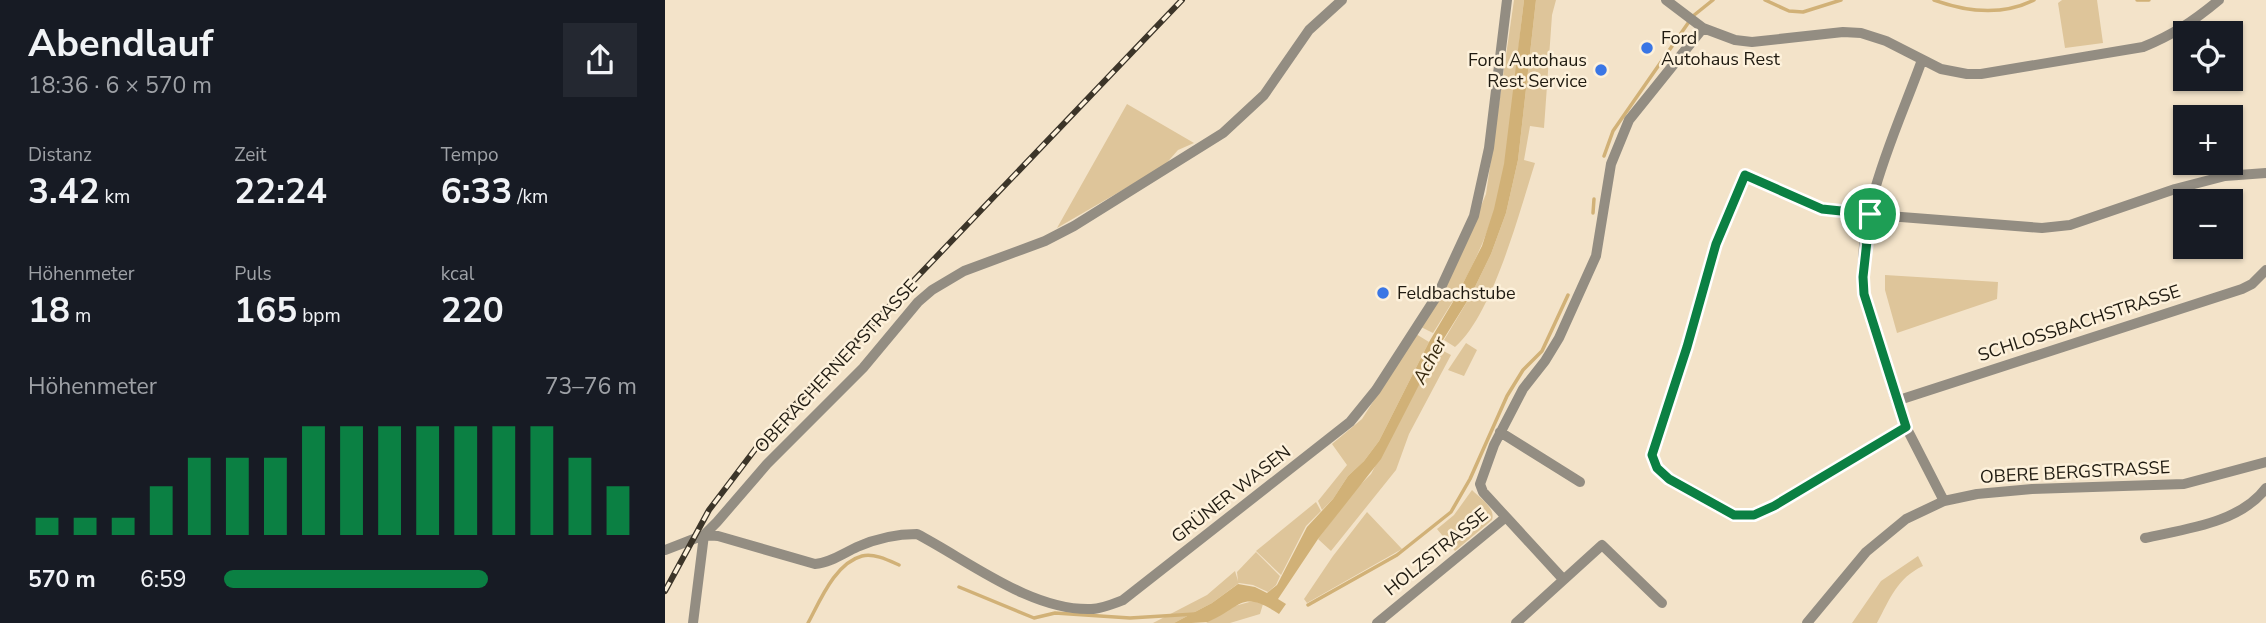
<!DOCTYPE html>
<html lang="de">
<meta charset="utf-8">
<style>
body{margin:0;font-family:"Nunito Sans",sans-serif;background:#242831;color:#f1f3f6;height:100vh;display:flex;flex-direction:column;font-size:26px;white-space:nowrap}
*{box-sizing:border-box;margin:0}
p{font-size:23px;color:#9ea1a6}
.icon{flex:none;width:38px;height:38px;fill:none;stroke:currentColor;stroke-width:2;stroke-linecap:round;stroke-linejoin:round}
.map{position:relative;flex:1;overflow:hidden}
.side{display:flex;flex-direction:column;background:#171b24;width:665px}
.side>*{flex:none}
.buttons{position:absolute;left:1508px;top:21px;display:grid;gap:14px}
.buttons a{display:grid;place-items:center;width:70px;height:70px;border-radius:0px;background:#171b24;box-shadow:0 2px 5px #0004;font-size:35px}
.pin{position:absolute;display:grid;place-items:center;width:60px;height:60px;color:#fff;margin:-30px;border:4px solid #fff;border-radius:50%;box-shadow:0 2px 7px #0007}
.round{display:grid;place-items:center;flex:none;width:74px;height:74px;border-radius:0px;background:#242831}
.summary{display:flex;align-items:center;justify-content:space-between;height:119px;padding:0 28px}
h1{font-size:38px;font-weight:700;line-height:52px}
.figures{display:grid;grid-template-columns:repeat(3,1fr);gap:10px;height:119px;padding:7px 28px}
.figures div{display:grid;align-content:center}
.figures b{font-size:35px;font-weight:700}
.figures small{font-size:19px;font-weight:400}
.figures p{font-size:19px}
.chart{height:196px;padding:14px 28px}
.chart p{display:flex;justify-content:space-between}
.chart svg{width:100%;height:126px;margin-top:7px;stroke:#0b8043;stroke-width:6}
ul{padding:0 28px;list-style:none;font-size:23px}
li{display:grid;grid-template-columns:112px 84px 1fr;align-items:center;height:52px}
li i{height:18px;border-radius:9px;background:#0b8043}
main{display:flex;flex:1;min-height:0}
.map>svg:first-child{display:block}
</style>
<main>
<section class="side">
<div class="summary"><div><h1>Abendlauf</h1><p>18:36 · 6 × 570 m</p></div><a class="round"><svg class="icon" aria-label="share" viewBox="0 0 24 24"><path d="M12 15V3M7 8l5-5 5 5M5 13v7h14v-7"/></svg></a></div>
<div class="figures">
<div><p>Distanz</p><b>3.42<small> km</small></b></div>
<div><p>Zeit</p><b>22:24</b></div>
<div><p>Tempo</p><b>6:33<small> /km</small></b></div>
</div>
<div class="figures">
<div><p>Höhenmeter</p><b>18<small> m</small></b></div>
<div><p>Puls</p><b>165<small> bpm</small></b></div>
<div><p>kcal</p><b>220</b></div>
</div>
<div class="chart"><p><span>Höhenmeter</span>73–76 m</p>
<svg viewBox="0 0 160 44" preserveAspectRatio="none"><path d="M5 44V38M15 44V38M25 44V38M35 44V27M45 44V17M55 44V17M65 44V17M75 44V6M85 44V6M95 44V6M105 44V6M115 44V6M125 44V6M135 44V6M145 44V17M155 44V27"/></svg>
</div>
<ul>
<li><b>570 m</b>6:59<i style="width:64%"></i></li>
</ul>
</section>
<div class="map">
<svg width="1601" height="623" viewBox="0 0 1601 623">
<rect width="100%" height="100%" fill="#f3e3c9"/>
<!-- green -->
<path fill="#dec59a" d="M849,0H859C850,69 848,141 830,208C817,253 793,294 768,333L756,327L795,257L821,194Z
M871,0H891L887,15L879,128L865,126L859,160L870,163C854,213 828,314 790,347L779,340L806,295L826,254L841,213L853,160Z
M1397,0H1432L1438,43L1400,48L1393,3Z
M462,104L529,143L513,150L499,166L392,228Z
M1220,275L1333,282L1332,299L1232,333L1220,290Z
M751,334L764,342L714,441L699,461L683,476L668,499L657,510L653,501L682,465L667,444L697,419Z
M801,343L812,350L799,376L783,370Z
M773,348L786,355L744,434L731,470L666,551L653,539L690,490L706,474Z
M807,490C815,498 831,508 827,520L790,551L772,529L789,515Z
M651,502L656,511L641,526L616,575L591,551Z
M702,512L737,549L642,603L639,599L668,556Z
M591,552L615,576L611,585L603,592L588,585L574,583L547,603L509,623H488L542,595L570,571L573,581L572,572Z
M1253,556L1258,566C1232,578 1225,599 1212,623H1187L1216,581Z
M588,601L598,604L595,614L565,623H541L566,607Z"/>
<!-- water -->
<path fill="#d1b177" d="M859,0H871L853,160L841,213L826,254L806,295L773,348L716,459L653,539L613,599L621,604L614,614C576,589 577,607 543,622C534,623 519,623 509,623L547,603L573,584L590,587L602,593L612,585L642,527L668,499L683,476L699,461L714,441L764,342L792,295L817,246L829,209L839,164Z"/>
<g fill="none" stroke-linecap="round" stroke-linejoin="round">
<!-- stream -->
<path stroke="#d1b177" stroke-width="3.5" d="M1100,0L1124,11L1138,12L1176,0
M1269,0C1302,12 1337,16 1369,0
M1472,0H1484
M939,156L948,131L1028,16L1048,0
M928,213L929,199
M294,587L369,618L390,613L465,618L530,614
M643,605L732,555L786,512L805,479L842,396L858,370L877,351L903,295
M143,623C155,601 170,563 197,556C209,553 223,560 234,565"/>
<!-- minor -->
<path stroke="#938d82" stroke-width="10" d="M1001,0L1038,28L1070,40L1087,42L1178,32L1196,33L1221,41L1276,69L1302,74H1316L1478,47C1508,35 1530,20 1554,0
M1257,60C1230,135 1190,211 1199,294L1231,401L1577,289L1587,284L1601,270
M1231,401L1241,427L1279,501
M1241,427L1109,506L1089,515H1069L1004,479L992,468L987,455L1022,347L1051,244L1080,175L1157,209L1185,213L1377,228L1405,225L1510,189L1560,176L1601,173
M835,432L915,482
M841,517L898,579
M39,535L53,536L150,564C165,563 179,553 192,547C210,539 232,534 252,534C304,561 366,611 426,609C436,609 448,604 458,600L685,422L711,390L773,294L809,216L824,148L842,0
M1480,538C1520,529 1575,523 1601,488
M0,550L39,535L52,522L102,464L198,368L253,302L267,290L299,271L380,241L409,226L558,133L599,95L644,30L677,0
M28,623L39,535
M712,623L841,517L818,492L815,484L829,445L858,389L880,361L894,338L931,256L946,164L964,120L1038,28
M851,623L937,545L997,603
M1142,623L1201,552L1241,519L1279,501L1312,494L1367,489L1519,484L1601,462"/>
<defs>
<path id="rail" d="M0,591L44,510L101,435L517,0"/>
</defs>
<!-- rail casing -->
<use href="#rail" stroke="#3c3529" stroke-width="6"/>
<!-- rail -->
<use href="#rail" stroke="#fdf1db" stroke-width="3.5" stroke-dasharray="10" stroke-linecap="butt"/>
</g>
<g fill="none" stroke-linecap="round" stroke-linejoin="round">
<defs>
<path id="route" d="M1080,175L1157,209L1205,214L1198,277L1199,294L1241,427L1109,506L1089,515H1069L1004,479L992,468L987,455L1022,347L1051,244Z"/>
</defs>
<!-- route casing -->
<use href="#route" stroke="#fff" stroke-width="14"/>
<!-- route -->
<use href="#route" stroke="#0b8043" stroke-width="9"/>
</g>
<!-- markers -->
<g fill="#3a76e5" stroke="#fdf1db" stroke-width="2.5">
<circle cx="982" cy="48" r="7"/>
<circle cx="936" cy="70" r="7"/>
<circle cx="718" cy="293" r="7"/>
</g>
<g text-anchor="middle" stroke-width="5" stroke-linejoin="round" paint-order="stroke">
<!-- poi labels -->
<g font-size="18" fill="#201b11" stroke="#fdf1db" text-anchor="start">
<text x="996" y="44">Ford<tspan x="996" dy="21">Autohaus Rest</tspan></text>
<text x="922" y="66" text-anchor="end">Ford Autohaus<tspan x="922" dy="21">Rest Service</tspan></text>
<text x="732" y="299">Feldbachstube</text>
</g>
<!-- street labels -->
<g font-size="18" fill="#201b11" stroke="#fdf1db">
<text transform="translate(1414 323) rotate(-18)" y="6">SCHLOSSBACHSTRASSE</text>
<text transform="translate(171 366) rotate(-47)" y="6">OBERACHERNER STRASSE</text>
<text transform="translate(1410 472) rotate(-3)" y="6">OBERE BERGSTRASSE</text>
<text transform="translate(566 494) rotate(-38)" y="6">GRÜNER WASEN</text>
<text transform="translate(771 552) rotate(-39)" y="6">HOLZSTRASSE</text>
</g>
<!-- water labels -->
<g font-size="19" font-style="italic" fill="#392b10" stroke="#fdf1db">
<text transform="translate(764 360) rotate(-62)" y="7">Acher</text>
</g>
</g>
</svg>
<div class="buttons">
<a><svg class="icon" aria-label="locate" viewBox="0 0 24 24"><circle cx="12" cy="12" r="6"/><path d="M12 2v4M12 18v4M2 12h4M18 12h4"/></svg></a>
<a>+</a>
<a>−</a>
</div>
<div class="pin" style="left:1205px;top:214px;background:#1e9e55"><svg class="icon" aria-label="arrive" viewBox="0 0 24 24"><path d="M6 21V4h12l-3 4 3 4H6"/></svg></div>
</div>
</main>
